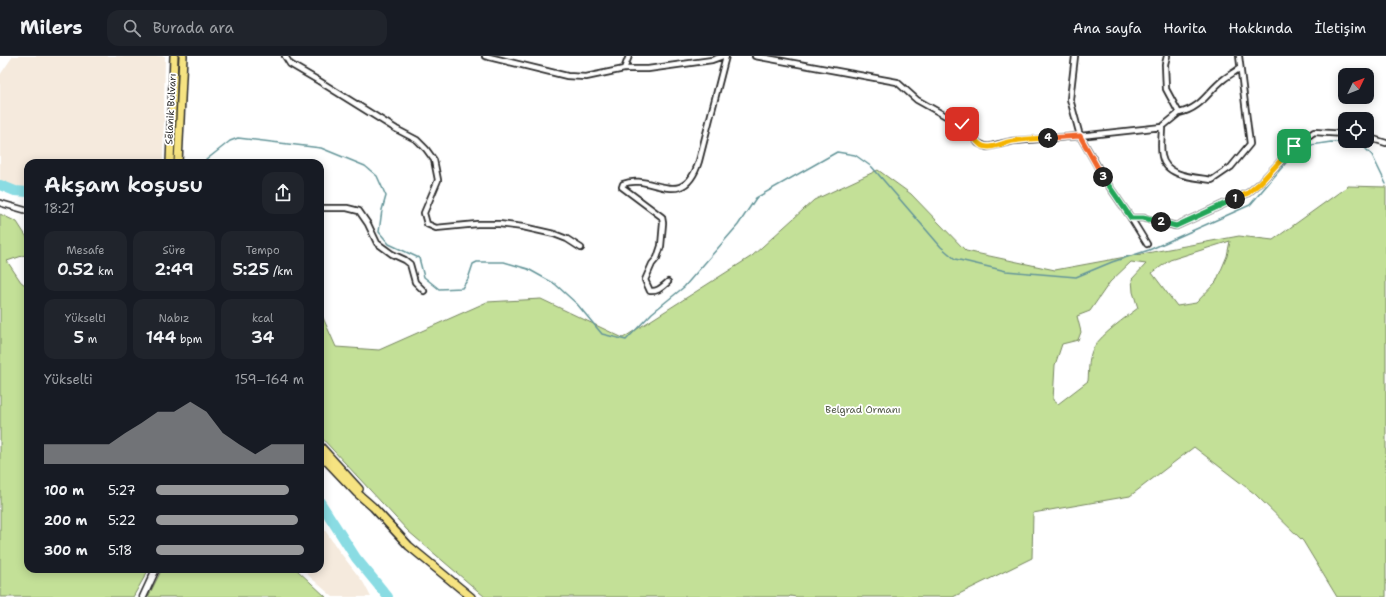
<!DOCTYPE html>
<html lang="tr">
<meta charset="utf-8">
<style>
body{margin:0;font-family:"Shantell Sans",sans-serif;background:#20242c;color:#f1f3f6;height:100vh;display:flex;flex-direction:column;font-size:15px;white-space:nowrap}
*{box-sizing:border-box;margin:0}
p{font-size:13px;color:#9ea1a6}
.icon{flex:none;width:22px;height:22px;fill:none;stroke:currentColor;stroke-width:2;stroke-linecap:round;stroke-linejoin:round}
.map{position:relative;flex:1;overflow:hidden}
.drawer{position:absolute;left:24px;top:103px;width:300px;height:414px;display:flex;flex-direction:column;background:#171b24;border-radius:12px;box-shadow:0 2px 10px #0003}
.drawer>*{flex:none}
.needle{width:26px;rotate:47deg}
.fabs{position:absolute;left:1338px;top:12px;display:grid;gap:8px}
.fabs a{display:grid;place-items:center;width:36px;height:36px;border-radius:8px;background:#171b24;box-shadow:0 2px 10px #0003;font-size:20px}
.pin{position:absolute;display:grid;place-items:center;width:34px;height:34px;color:#fff;margin:-17px;border-radius:8px;box-shadow:0 2px 6px #0006}
.km{position:absolute;width:20px;height:20px;margin:-10px;border-radius:50%;background:#222;color:#fff;font-size:11px;line-height:20px;text-align:center}
.round{display:grid;place-items:center;flex:none;width:42px;height:42px;border-radius:12px;background:#20242c}
.head{display:flex;align-items:center;justify-content:space-between;height:68px;padding:0 20px}
h1{font-size:22px;font-weight:600;line-height:30px}
.stats{display:grid;grid-template-columns:repeat(3,1fr);gap:6px;height:68px;padding:4px 20px}
.stats div{display:grid;align-content:center;border-radius:10px;background:#20242c;text-align:center}
.stats b{font-size:17px;font-weight:600}
.stats small{font-size:11px;font-weight:400}
.stats p{font-size:11px}
.chart{height:112px;padding:8px 20px}
.chart p{display:flex;justify-content:space-between}
.chart svg{width:100%;height:72px;margin-top:4px;fill:#98999b;opacity:.7}
ul{padding:0 20px;list-style:none;font-size:13px}
li{display:grid;grid-template-columns:64px 48px 1fr;align-items:center;height:30px}
li i{height:10px;border-radius:5px;background:#98999b}
header{display:flex;align-items:center;gap:24px;box-sizing:border-box;height:56px;padding:0 20px;background:#171b24;border-bottom:1px solid #363941}
header strong{font-size:19px}
nav{display:flex;gap:22px;margin-inline-start:auto;font-size:14px}
.search{width:280px;height:36px;background:#20242c;display:flex;align-items:center;gap:10px;box-sizing:border-box;padding:0 14px;border-radius:12px;color:#9ea1a6;font-size:15px}
.map>svg:first-child{display:block}
</style>
<header>
<strong>Milers</strong>
<div class="search"><svg class="icon" aria-label="search" viewBox="0 0 24 24"><circle cx="10" cy="10" r="6"/><path d="M15 15l6 6"/></svg>Burada ara</div>
<nav><a>Ana sayfa</a><a>Harita</a><a>Hakkında</a><a>İletişim</a></nav>
</header>
<div class="map">
<svg width="1386" height="541" viewBox="0 0 1386 541">
<rect width="100%" height="100%" fill="#fff"/>
<filter id="ink" filterUnits="userSpaceOnUse"><feTurbulence type="fractalNoise" baseFrequency=".025" numOctaves="2"/><feDisplacementMap in="SourceGraphic" scale="8" xChannelSelector="R" yChannelSelector="G"/><feConvolveMatrix kernelMatrix="1 2 1 2 8 2 1 2 1" color-interpolation-filters="sRGB"/></filter>
<g filter="url(#ink)">
<!-- built -->
<path fill="#f5eadd" d="M13,0H165L163,107H28V132L2,128L0,126V19Z
M320,467L339,495L363,526L371,541H333L310,521L303,513H320Z"/>
<!-- green -->
<path fill="#c3e097" stroke="#778661" fill-rule="evenodd" d="M878,114L911,138L966,195L1055,214L1239,180L1273,184L1348,130L1386,131V541H1337L1303,485L1255,438L1194,391L1130,440L1033,457L1032,502L953,541H796L790,540L789,541H485L408,475L320,380V255L336,291L379,294L487,246L541,243L623,282L752,200L814,144ZM1230,185L1227,200L1216,226L1196,247L1177,250L1152,217L1170,204ZM1131,206L1146,208L1132,223L1133,236L1138,252C1125,262 1102,278 1094,291C1088,300 1089,315 1088,325L1058,348L1053,344L1055,309L1062,288L1078,284L1081,276L1077,260L1090,255L1110,226Z
M0,158L17,166L28,183V198L7,205L21,226L28,231V513H149L133,541H0Z
M162,513H296L326,541H148Z"/>
<g fill="none" stroke-linecap="round" stroke-linejoin="round">
<!-- stream -->
<path stroke="#649599" stroke-width="1.5" d="M204,107L206,104L230,85L238,82L321,92L365,110L377,120L386,140L382,154L379,176L389,188L419,202L424,221L439,233L462,232L468,223L473,208L477,206H504L528,213L555,228L577,248L602,278L626,284L652,257L684,231L738,169L756,142L837,96L855,99L872,111L941,191L955,203L1006,215L1076,221L1112,206L1149,194L1250,149L1290,102L1305,90L1331,86L1348,87L1363,90L1372,99L1386,128"/>
<!-- river -->
<path stroke="#8adce3" stroke-width="10" d="M0,129L15,135L28,136
M320,446L356,502L388,541"/>
<defs>
<path id="minor" d="M285,0L290,8L319,25L396,73L417,84L426,93L434,104L438,124L424,157L427,168L436,172L477,168H499L523,171L554,178L567,183L581,192
M485,0L567,20L586,21L624,13H648L712,4L723,0
M755,0L897,26L917,44L962,69L970,75L978,87L987,91L1013,85L1080,80L1162,71L1179,57
M1075,0L1070,43L1080,80L1107,127L1131,162L1147,188
M1167,0L1165,8L1166,33L1179,57C1202,52 1207,36 1224,23C1229,19 1235,16 1240,12
M624,13L629,0
M1162,71C1162,80 1160,91 1162,100C1166,121 1194,121 1212,124L1231,111L1250,88L1239,0
M1367,81L1386,87
M0,147L28,155
M320,152H347L359,155L368,168L377,187L392,198L405,204L410,208L415,226L424,235
M1131,162H1143L1176,170L1248,137L1260,127L1294,91L1314,76L1345,78
M668,226C662,231 658,236 650,235L645,224L652,208L657,202L661,190L663,167L662,161L622,131L623,128C651,116 683,157 699,105L726,0"/>
<path id="secondary" d="M143,541L156,513"/>
<path id="primary" d="M170,107L174,0
M178,107L183,0
M320,390L359,433
M320,398L357,437L373,451L409,490L471,541"/>
</defs>
<!-- minor casing -->
<use href="#minor" stroke="#2b2b2b" stroke-width="8"/>
<!-- secondary casing -->
<use href="#secondary" stroke="#2b2b2b" stroke-width="9"/>
<!-- primary casing -->
<use href="#primary" stroke="#2b2b2b" stroke-width="10"/>
<!-- minor -->
<use href="#minor" stroke="#fff" stroke-width="4.5"/>
<!-- secondary -->
<use href="#secondary" stroke="#fff" stroke-width="6"/>
<!-- primary -->
<use href="#primary" stroke="#f6e381" stroke-width="7"/>
</g>
</g>
<g fill="none" stroke-linecap="round" stroke-linejoin="round" filter="url(#ink)">
<defs>
<path id="split-1" d="M1235,143L1248,137L1260,127L1294,90"/>
<path id="split-2" d="M1161,166L1176,170L1235,143"/>
<path id="split-3" d="M1103,121L1131,162H1143L1161,166"/>
<path id="split-4" d="M1048,82L1080,80L1103,121"/>
<path id="split-5" d="M962,68C970,74 974,85 981,89C988,94 1000,88 1008,86C1020,83 1034,83 1048,82"/>
</defs>
<!-- split-1 casing -->
<use href="#split-1" stroke="#fff" stroke-width="8"/>
<!-- split-2 casing -->
<use href="#split-2" stroke="#fff" stroke-width="8"/>
<!-- split-3 casing -->
<use href="#split-3" stroke="#fff" stroke-width="8"/>
<!-- split-4 casing -->
<use href="#split-4" stroke="#fff" stroke-width="8"/>
<!-- split-5 casing -->
<use href="#split-5" stroke="#fff" stroke-width="8"/>
<!-- split-1 -->
<use href="#split-1" stroke="#f5b400" stroke-width="5"/>
<!-- split-2 -->
<use href="#split-2" stroke="#22a559" stroke-width="5"/>
<!-- split-3 -->
<use href="#split-3" stroke="#22a559" stroke-width="5"/>
<!-- split-4 -->
<use href="#split-4" stroke="#f0652b" stroke-width="5"/>
<!-- split-5 -->
<use href="#split-5" stroke="#f5b400" stroke-width="5"/>
</g>
<g text-anchor="middle" stroke-width="3.5" stroke-linejoin="round" paint-order="stroke">
<!-- street labels -->
<g font-size="10" fill="#2b2b2b" stroke="#fff">
<text transform="translate(170 53) rotate(-87)" y="4">Selanik Bulvarı</text>
</g>
<!-- park labels -->
<g font-size="10" fill="#515846" stroke="#fff">
<text x="863" y="357">Belgrad Ormanı</text>
</g>
</g>
</svg>
<div class="fabs">
<a><svg class="needle" viewBox="-14 -14 28 28"><path d="M0-13l5 13h-10z" fill="#e53935"/><path d="M0 13l5-13h-10z" fill="#9ea1a6"/></svg></a>
<a><svg class="icon" aria-label="locate" viewBox="0 0 24 24"><circle cx="12" cy="12" r="6"/><path d="M12 2v4M12 18v4M2 12h4M18 12h4"/></svg></a>
</div>
<div class="pin" style="left:1294px;top:90px;background:#1e9e55"><svg class="icon" aria-label="arrive" viewBox="0 0 24 24"><path d="M6 21V4h12l-3 4 3 4H6"/></svg></div>
<div class="pin" style="left:962px;top:68px;background:#d93025"><svg class="icon" aria-label="check" viewBox="0 0 24 24"><path d="M5 12l5 5 9-10"/></svg></div>
<b class="km" style="left:1235px;top:143px">1</b>
<b class="km" style="left:1161px;top:166px">2</b>
<b class="km" style="left:1103px;top:121px">3</b>
<b class="km" style="left:1048px;top:82px">4</b>
<section class="drawer">
<div class="head"><div><h1>Akşam koşusu</h1><p>18:21</p></div><a class="round"><svg class="icon" aria-label="share" viewBox="0 0 24 24"><path d="M12 15V3M7 8l5-5 5 5M5 13v7h14v-7"/></svg></a></div>
<div class="stats">
<div><p>Mesafe</p><b>0.52<small> km</small></b></div>
<div><p>Süre</p><b>2:49</b></div>
<div><p>Tempo</p><b>5:25<small> /km</small></b></div>
</div>
<div class="stats">
<div><p>Yükselti</p><b>5<small> m</small></b></div>
<div><p>Nabız</p><b>144<small> bpm</small></b></div>
<div><p>kcal</p><b>34</b></div>
</div>
<div class="chart"><p><span>Yükselti</span>159–164 m</p>
<svg viewBox="0 0 160 44" preserveAspectRatio="none"><path d="M0 44V32L10 32L20 32L30 32L40 32L50 25L60 19L70 12L80 12L90 6L100 12L110 25L120 32L130 38L140 32L150 32L160 32V44z"/></svg>
</div>
<ul>
<li><b>100 m</b>5:27<i style="width:90%"></i></li>
<li><b>200 m</b>5:22<i style="width:96%"></i></li>
<li><b>300 m</b>5:18<i style="width:100%"></i></li>
</ul>
</section>
</div>
